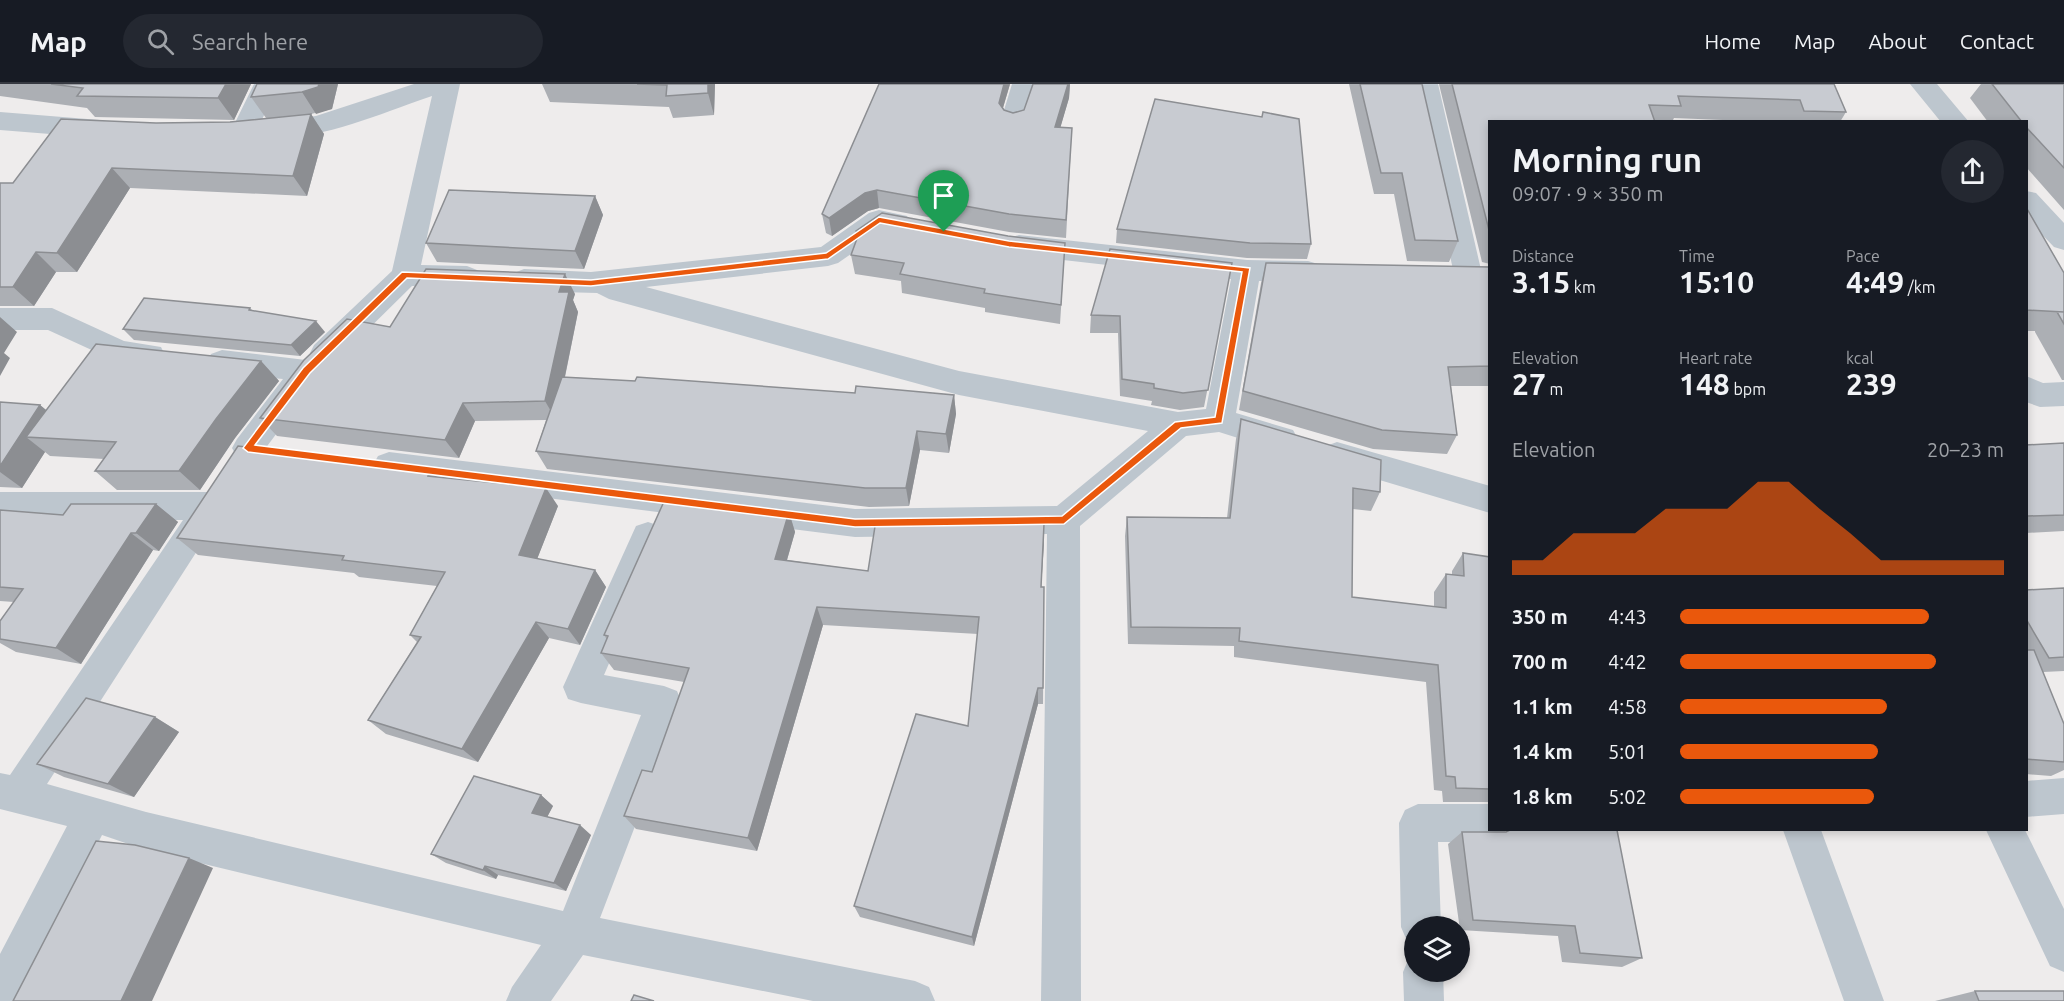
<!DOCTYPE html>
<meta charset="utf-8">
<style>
body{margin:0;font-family:Ubuntu,sans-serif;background:#242831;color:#f1f3f6;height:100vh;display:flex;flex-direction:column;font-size:22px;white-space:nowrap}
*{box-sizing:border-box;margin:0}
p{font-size:20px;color:#9ea1a6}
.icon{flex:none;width:33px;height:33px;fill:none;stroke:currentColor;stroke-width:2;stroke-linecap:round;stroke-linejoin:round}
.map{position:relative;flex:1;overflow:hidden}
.drawer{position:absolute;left:1488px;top:36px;width:540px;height:711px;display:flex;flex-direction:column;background:#171b24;border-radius:0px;box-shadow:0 3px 9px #0003}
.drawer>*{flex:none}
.tools{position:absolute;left:1404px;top:832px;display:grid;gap:12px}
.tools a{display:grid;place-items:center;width:66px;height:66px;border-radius:50%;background:#171b24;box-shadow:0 3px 9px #0003;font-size:30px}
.pin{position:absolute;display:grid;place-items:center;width:51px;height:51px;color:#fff;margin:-62px -26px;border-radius:50% 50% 50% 0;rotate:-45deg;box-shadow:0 0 6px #0007}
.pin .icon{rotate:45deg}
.round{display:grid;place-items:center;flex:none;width:63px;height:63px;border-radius:32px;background:#242831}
.overview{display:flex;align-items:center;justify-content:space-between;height:102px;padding:0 24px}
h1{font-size:33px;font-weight:600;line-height:45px}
.figures{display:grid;grid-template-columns:repeat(3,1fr);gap:9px;height:102px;padding:6px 24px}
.figures div{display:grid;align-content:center}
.figures b{font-size:30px;font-weight:600}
.figures small{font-size:16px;font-weight:400}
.figures p{font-size:16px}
.chart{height:168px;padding:12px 24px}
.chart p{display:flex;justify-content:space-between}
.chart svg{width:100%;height:108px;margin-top:6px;fill:#ea580c;opacity:.7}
ul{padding:0 24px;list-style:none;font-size:20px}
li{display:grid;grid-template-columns:96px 72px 1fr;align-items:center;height:45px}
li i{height:15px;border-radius:8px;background:#ea580c}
header{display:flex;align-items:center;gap:36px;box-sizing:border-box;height:84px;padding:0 30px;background:#171b24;border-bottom:2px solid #363941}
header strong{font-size:28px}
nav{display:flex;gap:33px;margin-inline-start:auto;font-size:21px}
.search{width:420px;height:54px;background:#242831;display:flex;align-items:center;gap:15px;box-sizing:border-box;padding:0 21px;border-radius:33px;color:#9ea1a6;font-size:22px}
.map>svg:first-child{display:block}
</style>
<header>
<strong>Map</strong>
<div class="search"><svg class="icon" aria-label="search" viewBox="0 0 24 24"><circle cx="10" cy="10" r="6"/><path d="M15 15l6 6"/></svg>Search here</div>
<nav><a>Home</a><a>Map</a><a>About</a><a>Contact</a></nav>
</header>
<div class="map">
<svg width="2064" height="917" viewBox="0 0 2064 917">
<rect width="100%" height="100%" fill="#eeecec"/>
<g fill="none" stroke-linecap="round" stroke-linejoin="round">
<!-- street -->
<path fill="#bdc6ce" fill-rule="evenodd" d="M254,0H280L253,53L244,56L235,53L231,47Z
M414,0H460L421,181L467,182L477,186L481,193L477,200L467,204L412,202L336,277L325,280L318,278L322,286L318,294L259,373L248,377L237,373L232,364L237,355L283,295L222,290L211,286L207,278L211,270L222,266L314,277L310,269L314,261L392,187L432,12C388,26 309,63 265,50L261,44L265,38L316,32Z
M1012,0H1038L1023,42L1014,45L1005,42L1001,36Z
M1412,0H1438L1482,190L1478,197L1468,200L1458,197L1454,190Z
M1910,0H1937L1969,38H1941Z
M0,28L100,36L109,39L113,45L109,51L100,54L0,46Z
M2026,107L2036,109L2064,139V166L2054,163L2026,134Z
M879,126L907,132L911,139L907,146L897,149L884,147L838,179L828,182L646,203L959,287L1178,328L1206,325L1231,195L1019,171L1009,168L1005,161L1009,154L1019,151L1247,176L1308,177L1318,180L1322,187L1318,194L1308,197H1259L1236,329L1293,346L1298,355L1293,364L1282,368L1219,348L1186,352L1080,442L1081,917H1041L1047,450L855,453L389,394L378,390L373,381L378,372L389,368L855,425L1057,422L1148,347L959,311L609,215L597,209L524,207L514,203L510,196L514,189L524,185L591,188L821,163L869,129Z
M0,224H52L124,257L161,263L165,271L161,279L150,283L120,279L48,246H0Z
M2026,292L2043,299L2064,298V322L2040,323L2026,318Z
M1337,358L1490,402V429L1326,380L1321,371L1326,362Z
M0,408H210L221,412L226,422L47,700L146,728L563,827L641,631L581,619L568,615L563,603L636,442L648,438L660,442L664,452L604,591L664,602L677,607L682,619L600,834L915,897L929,903L935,917H813L583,871L551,917H506L512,903L541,861L146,766L102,751L19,917H0V870L67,742L0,725V689L10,691L183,436H0Z
M2064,694V730L2026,733V697Z
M1418,720H1490V746H1506L1503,752L1490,758H1438L1441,843H1414V860L1407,857L1401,843L1399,739L1405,726Z
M1783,746H1821L1884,917H1844Z
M1986,746H2025L2064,825V888L2050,882Z
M1414,871V888H1443L1444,917H1404L1403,888L1409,874Z"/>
</g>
<!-- wall -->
<path fill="#acafb4" d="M0,0H251L234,36L95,33L87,24L0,12Z
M338,0L332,25L311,30L324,50L307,112L130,104L77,188H56L34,222H0V99H13L156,39L230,38L266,34L251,13Z
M542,0H715L714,31L673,34L669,23L550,18Z
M879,0H1010L1003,24L1004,26L1013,29L1024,26L1033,0H1070L1069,14L1060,44H1072L1066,154L1009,148L879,124L868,127L832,152L826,149L822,130Z
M1349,0H1422L1458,157L1449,178L1407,177L1394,110H1374Z
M1439,0H1834L1846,28L1840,38H1771L1674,34L1672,38H1490V180L1482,178Z
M1981,0H2064V126L2026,83V38H1988L1970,14Z
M595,112L603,131L584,185L437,178L426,159Z
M2026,123L2064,189V296H2062L2035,248V247H2026Z
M1117,145L1311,160L1307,175L1247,174L1116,159Z
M856,147L1064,178L1060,240L985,228V224L902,209L901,197L855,190L851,171L857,155Z
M1232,179L1204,323L1180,326L1151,321L1152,317L1120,312L1118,249H1090L1091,231Z
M1266,179L1490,183V302H1451L1457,351L1447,370L1373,365L1239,326L1261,199Z
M575,210L573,216L578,228L565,293L855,309L954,311L956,330L949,369L920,366L909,422L869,423L547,385L536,367L546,336L475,337L459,374L277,352L260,334L390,243Z
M250,224L252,226L325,248L300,272L134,256L123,245Z
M261,277L279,297L235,354L200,406H117L95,387L104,375L50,372L45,368L22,404L0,403V318L40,321L46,326Z
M1241,335L1380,408L1371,427L1353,425L1352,513L1434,523V508L1446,490H1452V487L1463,469L1490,473V718H1443L1442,707L1434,706L1426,598L1234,573V562L1128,560L1125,452L1127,433L1227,434L1236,355Z
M2064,359V447L2026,449V361Z
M437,393L558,422L537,475L595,486L606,503L580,561L549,554L478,678L386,650L368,636L417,558L410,551L437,502L359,493L354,489L198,471L177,454Z
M156,420L178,438L159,467L153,466L81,580L16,568L0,559V537L14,518L0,517V426L63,431Z
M789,428L795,448L787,476L868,487L1044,440L1041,503H1044L1043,620H1038L974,862L860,833L854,822L968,642L978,550L823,541L757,767L636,745L624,732L652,688L684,598L614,586L601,569L607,556L604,551Z
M2064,504V587L2043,588L2064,640V686L2051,692L2026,690V506Z
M155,633L179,648L134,713L64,693L37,680Z
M541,711L553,722L547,733L591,751L566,807L498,791L496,795L446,779L431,770Z
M1508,746H1617L1642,874L1622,883L1562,878L1558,852L1460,846L1448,760L1462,748H1506Z
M1975,907L2064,917H1935Z"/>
<!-- shaded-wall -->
<path fill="#8c8e92" d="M226,0H251L234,36L218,14Z
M319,0H338L332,25L316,30L302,8Z
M708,0H715L714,31L708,9Z
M1004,0H1010L999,37V19Z
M1068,0H1070L1069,14L1055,62V43Z
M311,30L324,50L307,112L293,92Z
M112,84L130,104L77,188L57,169Z
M877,106L879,124L868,127L832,152L829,134L865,109Z
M595,112L603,131L584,185L575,167Z
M36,168L56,188L34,222L13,203Z
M565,190L575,210L573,216L578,228L556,336L545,317L559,208Z
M0,233L17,248L4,269L10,274L0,292Z
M316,237L325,248L300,272L291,261Z
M261,277L279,297L235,354L200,406L179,387L216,335Z
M954,311L956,330L949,369L946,350Z
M463,319L475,337L459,374L445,356Z
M40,321L63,340L26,353L45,368L22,404L0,388V382Z
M917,347L920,366L909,422L906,404Z
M431,385L445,404L428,392Z
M546,404L558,422L532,488L519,471Z
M156,420L178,438L159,467L136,449Z
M789,428L795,448L782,493L775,475Z
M1044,440V459L1040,521L1041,503Z
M131,449L153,466L81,580L56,564Z
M595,486L606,503L580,561L568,545Z
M817,523L823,541L757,767L748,754Z
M536,538L549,554L478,678L462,665Z
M1038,604V620L974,862L972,853Z
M155,633L179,648L134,713L108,700Z
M541,711L553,722L544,739L532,729Z
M580,741L591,751L566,807L554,799Z
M189,774L213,784L152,917H121Z
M485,782L498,791L496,795L483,786Z"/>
<!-- building -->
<path fill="#c8cbd1" stroke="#8c8e92" stroke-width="1.5" d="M51,0H226L218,14L77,12L83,4Z
M257,0H319L318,3L302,8L251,13Z
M637,0H708V9L666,12L667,1Z
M879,0H1004L999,19L1004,26L1013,29L1024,26L1033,0H1068L1055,43L1072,44L1066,136L1009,130L877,106L865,109L829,134L822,130Z
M1360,0H1422L1458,157L1415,156L1402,89H1381Z
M1452,0H1834L1846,28L1804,27L1800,16L1678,12L1681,22L1649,21L1655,38H1490V150Z
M1992,0H2064V84L2026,43V38H2022Z
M1155,15L1262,33L1263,28L1299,35L1311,160L1250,159L1117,145Z
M311,30L293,92L112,84L57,169L36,168L13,203H0V99H13L61,35L156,39L230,38Z
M449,106L595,112L575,167L426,159Z
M2026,123L2064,189V228L2026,226Z
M882,129L1008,152L1065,159L1061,221L984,209L985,205L900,190L904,179L851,171L859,149L856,147Z
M1110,165L1232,179L1208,306L1183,309L1154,304V300L1122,295L1120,232L1091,231Z
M1266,179L1490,183V282L1448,283L1457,351L1382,346L1243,307Z
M426,185L565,190L559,208H569L545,317L463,319L445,356L260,334L304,276L347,235L390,243Z
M144,214L250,224L249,226L316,237L291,261L123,245Z
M2057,228H2064V240Z
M96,260L261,277L216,335L179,387H95L116,358L26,353Z
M562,293L635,297L637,293L855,309L856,302L954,311L946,350L917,347L906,404H865L536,367Z
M0,318L40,321L0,382Z
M1241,335L1381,376L1380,408L1353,404L1352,513L1446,524V490L1464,492L1463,469L1490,473V705L1456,704L1455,693L1446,692L1438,581L1239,557L1240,544L1131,543L1127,433L1230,434Z
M2064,359V431L2028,432L2026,430V361Z
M238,362L431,385L428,392L546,404L519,471L595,486L568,545L536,538L462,665L368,636L421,553L410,551L445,488L342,476L344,472L177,454Z
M666,413L789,428L775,475L868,487L876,436L931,435L1044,440L1041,503H1044L1043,604H1038L972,853L854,822L916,630L968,642L979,533L817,523L748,754L624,732L642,686L652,688L689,584L601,569L608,552L604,551Z
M71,420H156L136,449H131L56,564L0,555V537L23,505L0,503V426L63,431Z
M2064,504V573L2049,574L2026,535V506Z
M2026,566H2034L2064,640V678L2026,675Z
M86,614L155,633L108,700L37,680Z
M474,692L541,711L532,729L580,741L554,799L485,782L483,786L431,770Z
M1510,746H1617L1642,874L1580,869L1575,842L1473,836L1462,748H1506Z
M96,757L135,761L189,774L121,917H13Z
M1975,907H2064V917H1979Z
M634,911L654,917H631Z"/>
<!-- route -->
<path fill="#ea580c" stroke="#fff" stroke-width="1.5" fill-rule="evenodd" d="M879,133L1009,157L1250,184L1222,339L1181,344L1064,440L855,443L248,368L243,364L303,284L402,188L591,196L826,169ZM880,139L1009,163L1242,188L1215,333L1175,338L1062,432L855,435L255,361L310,289L407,194L591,202L828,175Z"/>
</svg>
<div class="tools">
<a><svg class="icon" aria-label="layers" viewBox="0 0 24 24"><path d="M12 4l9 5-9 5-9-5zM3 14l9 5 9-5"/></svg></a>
</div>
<div class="pin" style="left:944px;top:148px;background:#1e9e55"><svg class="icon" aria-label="arrive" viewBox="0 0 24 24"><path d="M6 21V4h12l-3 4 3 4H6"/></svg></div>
<section class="drawer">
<div class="overview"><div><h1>Morning run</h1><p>09:07 · 9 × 350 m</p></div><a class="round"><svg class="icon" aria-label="share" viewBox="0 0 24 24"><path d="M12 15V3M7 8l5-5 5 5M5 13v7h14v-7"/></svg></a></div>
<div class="figures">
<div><p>Distance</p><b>3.15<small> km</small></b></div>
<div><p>Time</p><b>15:10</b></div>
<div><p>Pace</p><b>4:49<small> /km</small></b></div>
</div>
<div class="figures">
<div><p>Elevation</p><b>27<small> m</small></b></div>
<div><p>Heart rate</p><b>148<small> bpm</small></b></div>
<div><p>kcal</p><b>239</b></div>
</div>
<div class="chart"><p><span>Elevation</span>20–23 m</p>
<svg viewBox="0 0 160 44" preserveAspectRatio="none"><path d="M0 44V38L10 38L20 27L30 27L40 27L50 17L60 17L70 17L80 6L90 6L100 17L110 27L120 38L130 38L140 38L150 38L160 38V44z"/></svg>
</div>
<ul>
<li><b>350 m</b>4:43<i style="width:77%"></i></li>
<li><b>700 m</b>4:42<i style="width:79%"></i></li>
<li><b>1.1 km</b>4:58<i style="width:64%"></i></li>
<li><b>1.4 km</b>5:01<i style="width:61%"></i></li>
<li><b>1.8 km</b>5:02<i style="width:60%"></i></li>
</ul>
</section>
</div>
